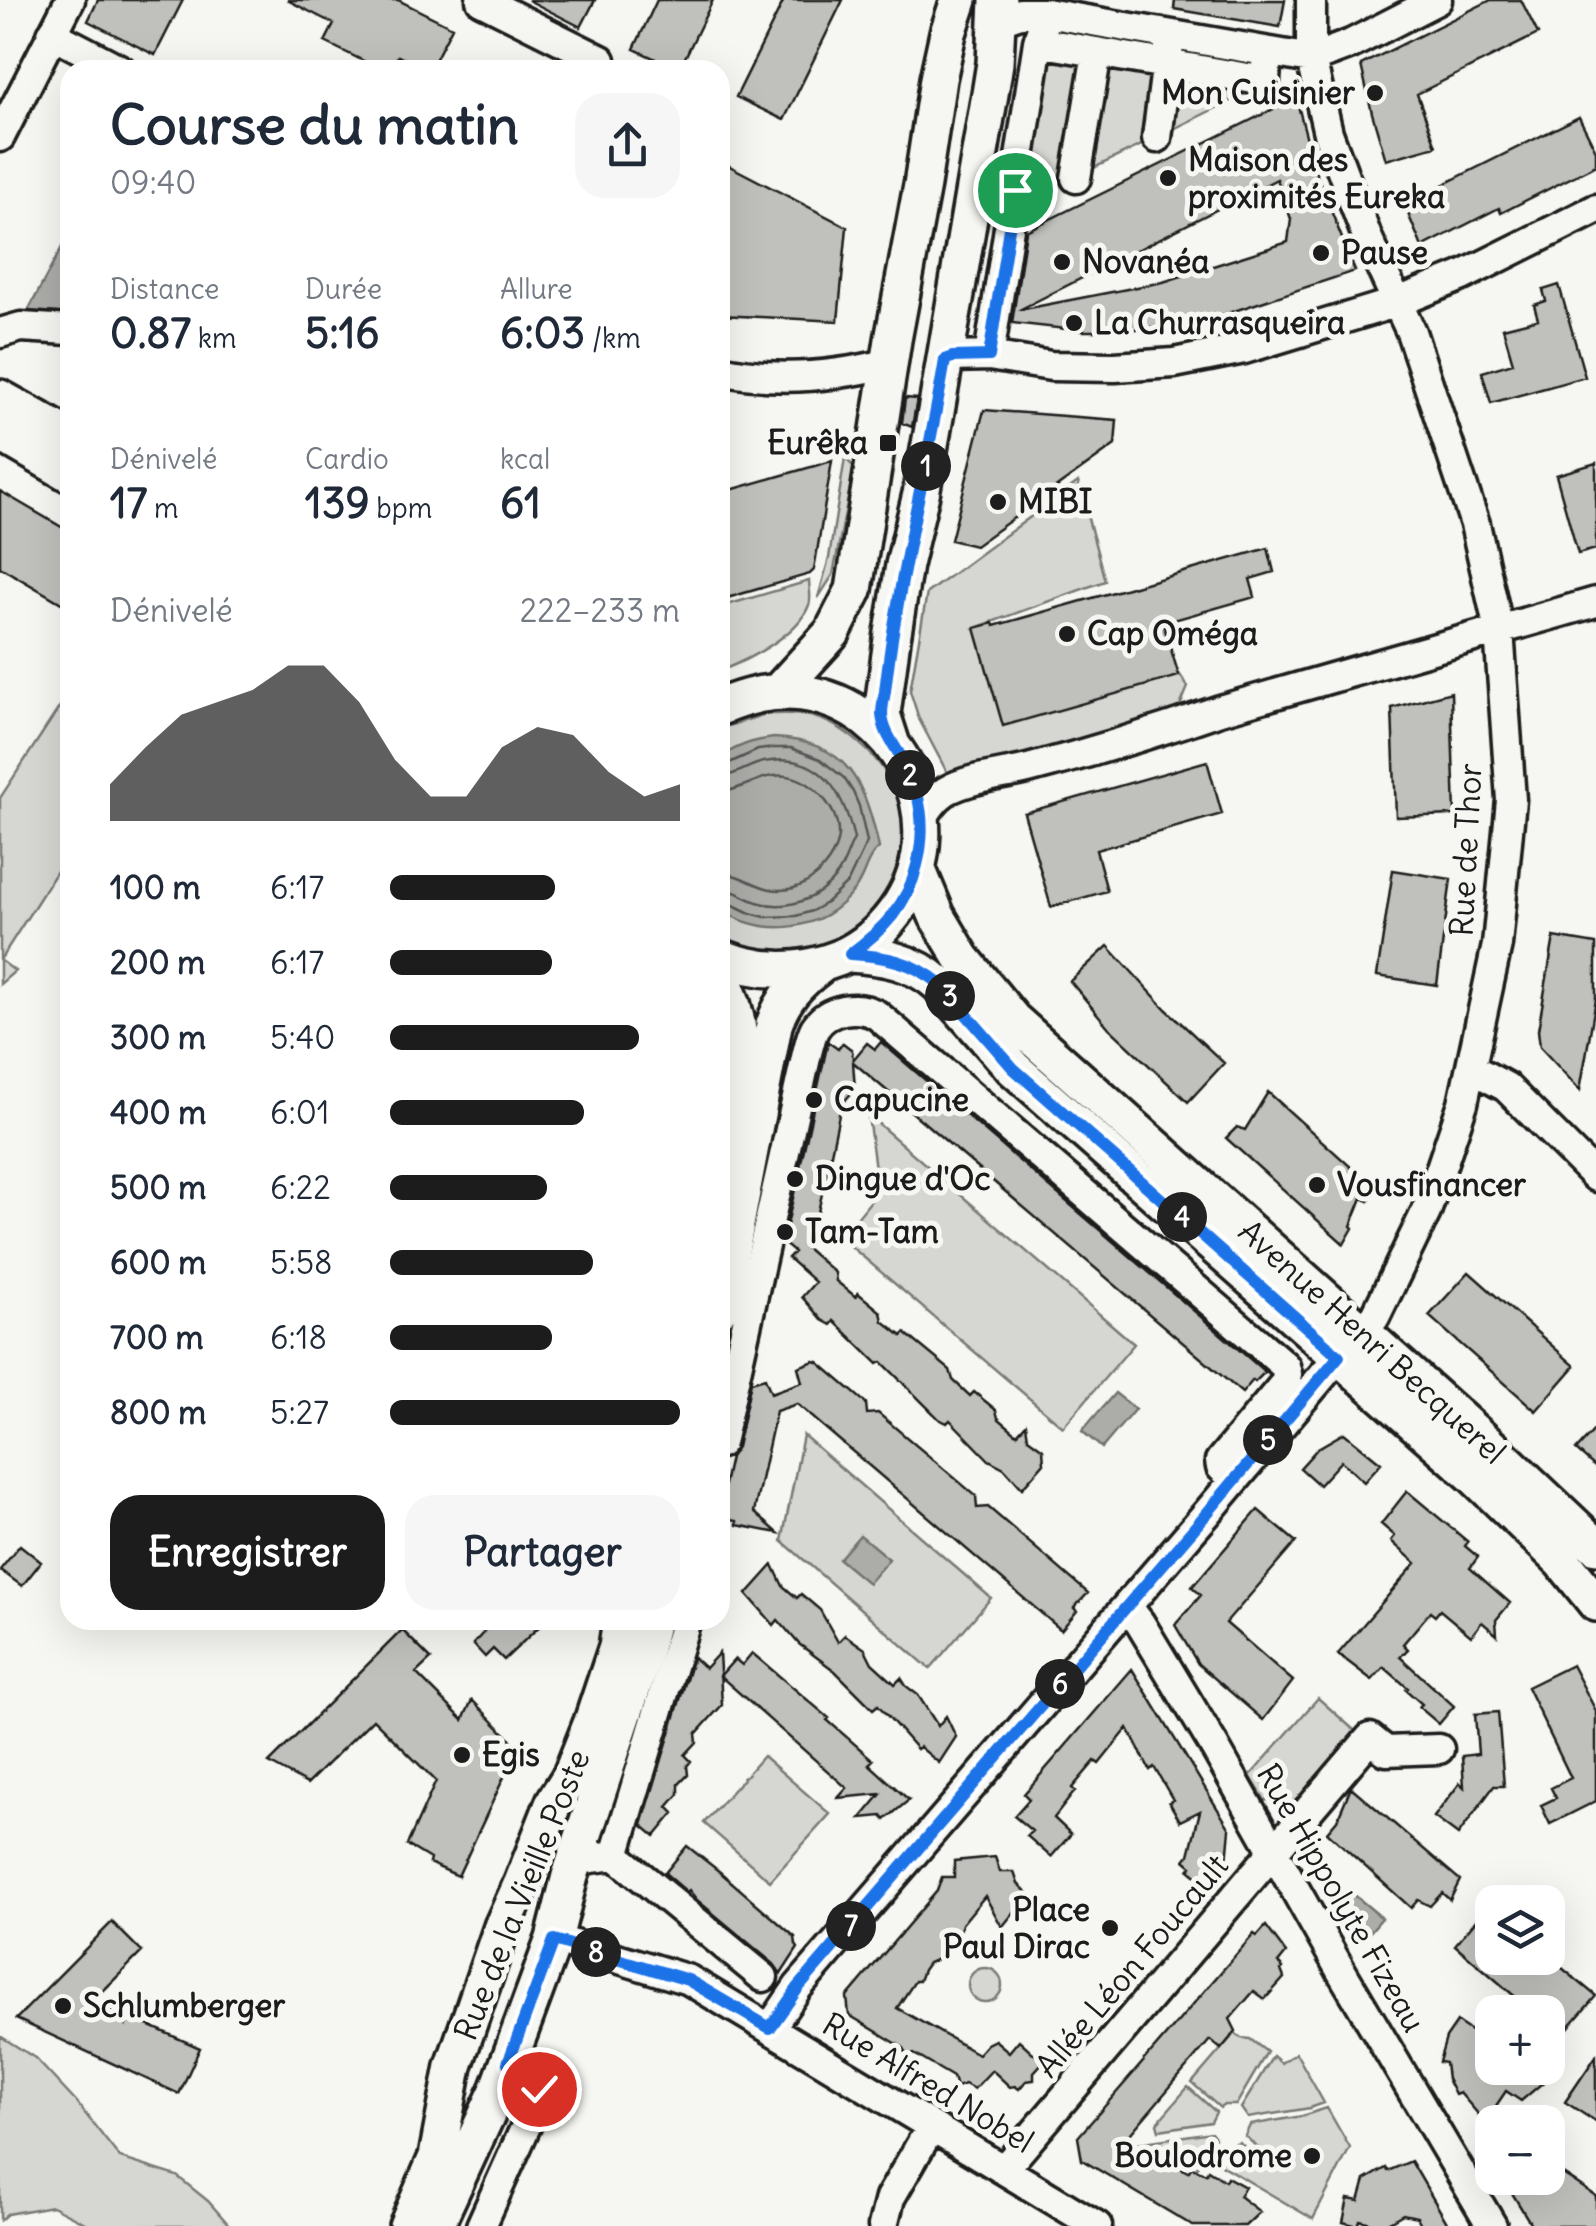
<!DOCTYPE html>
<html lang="fr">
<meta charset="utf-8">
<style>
body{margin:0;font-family:Delius,sans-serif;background:#f6f6f7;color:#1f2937;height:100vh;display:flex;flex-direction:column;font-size:38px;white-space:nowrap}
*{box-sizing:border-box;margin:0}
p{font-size:32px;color:#747a83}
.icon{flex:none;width:55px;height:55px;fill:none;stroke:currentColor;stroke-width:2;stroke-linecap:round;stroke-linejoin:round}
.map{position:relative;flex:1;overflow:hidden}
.side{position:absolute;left:60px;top:60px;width:670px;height:1570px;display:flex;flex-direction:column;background:#fff;border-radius:30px;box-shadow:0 10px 40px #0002}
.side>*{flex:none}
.tools{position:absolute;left:1475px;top:1885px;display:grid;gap:20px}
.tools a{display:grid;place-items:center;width:90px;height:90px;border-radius:20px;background:#fff;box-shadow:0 10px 40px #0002;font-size:50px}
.pin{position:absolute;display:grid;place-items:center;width:85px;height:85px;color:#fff;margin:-42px;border:5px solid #fff;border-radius:50%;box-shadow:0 2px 10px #0007}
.km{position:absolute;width:50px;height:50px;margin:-25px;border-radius:50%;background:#222;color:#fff;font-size:28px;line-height:50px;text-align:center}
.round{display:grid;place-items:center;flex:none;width:105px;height:105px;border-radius:30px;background:#f6f6f7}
.head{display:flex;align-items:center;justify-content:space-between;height:170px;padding:0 50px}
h1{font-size:55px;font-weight:700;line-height:75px}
.figures{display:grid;grid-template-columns:repeat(3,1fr);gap:15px;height:170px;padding:10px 50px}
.figures div{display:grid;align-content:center}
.figures b{font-size:42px;font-weight:700}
.figures small{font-size:28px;font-weight:400}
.figures p{font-size:28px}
.chart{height:280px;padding:20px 50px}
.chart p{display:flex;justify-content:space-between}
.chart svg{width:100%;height:180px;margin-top:10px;fill:#1c1c1c;opacity:.7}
.action{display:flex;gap:20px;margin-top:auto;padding:20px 50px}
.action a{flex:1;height:115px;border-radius:30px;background:#1c1c1c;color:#fff;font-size:40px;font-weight:700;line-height:115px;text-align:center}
.action a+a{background:#f6f6f7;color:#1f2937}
ul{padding:0 50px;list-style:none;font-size:32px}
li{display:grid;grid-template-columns:160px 120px 1fr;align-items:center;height:75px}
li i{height:25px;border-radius:12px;background:#1c1c1c}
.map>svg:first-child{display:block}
</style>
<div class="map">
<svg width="1596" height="2226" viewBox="0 0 1596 2226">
<rect width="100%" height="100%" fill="#f6f6f2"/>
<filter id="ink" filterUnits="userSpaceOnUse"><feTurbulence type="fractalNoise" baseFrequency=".01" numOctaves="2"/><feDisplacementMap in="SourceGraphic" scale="20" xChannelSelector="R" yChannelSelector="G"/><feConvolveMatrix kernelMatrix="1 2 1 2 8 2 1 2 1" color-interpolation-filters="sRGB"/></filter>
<g filter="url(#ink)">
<!-- green -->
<path fill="#d6d6d2" stroke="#797977" stroke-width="2.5" d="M1043,54L1159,69L1150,141L1015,206Z
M1172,69L1255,89L1161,135Z
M845,458L854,467L833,575L818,598L829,558Z
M1078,482L1105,581L975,628L1178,672L1188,687L1171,728L950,778L919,719L910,691L927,593Z
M809,581C809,588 812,599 809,605C798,635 748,660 720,671V607Z
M70,691V851L0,960L15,971L0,984V798Z
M766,714C778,714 792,713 804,715C824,718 843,729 858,742C971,835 847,1009 720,934V732L728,726Z
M868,1115L1134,1344L1063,1427L841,1238L878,1192Z
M803,1435L991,1598L930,1669L782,1541Z
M1318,1698L1355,1731L1295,1804L1292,1801L1265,1800L1250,1776Z
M763,1756L830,1814L770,1881L704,1823Z
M968 1985a17 17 0 1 1 34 0a17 17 0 1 1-34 0Z
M1235,2033L1241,2038L1250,2039L1267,2052L1236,2105H1224L1220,2108L1192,2083Z
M0,2036L35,2058L77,2103L120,2158L177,2176L208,2201L230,2226H91L52,2206L7,2214L0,2220Z
M1296,2053L1324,2103L1310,2108L1248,2118L1241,2108L1273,2056L1281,2063Z
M1188,2087L1216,2112L1211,2122L1159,2130L1157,2123Z
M1327,2108L1350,2148L1313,2219L1214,2161L1223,2144L1228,2146L1239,2142L1271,2170L1274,2163L1245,2136L1250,2125L1302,2116Z
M1211,2132L1215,2137L1196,2169L1192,2167L1188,2172L1159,2154L1154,2161L1138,2149L1123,2153L1124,2145Z"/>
<!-- water -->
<path fill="#acaca9" stroke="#727271" stroke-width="2.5" d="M70,232V314L28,311Z
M774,738C849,741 865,784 879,848C866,858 865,876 855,889C822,933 764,938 720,909V758C737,745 754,740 774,738Z
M1115,1393L1135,1409L1102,1448L1082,1431Z
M860,1535L889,1559L868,1583L839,1559Z
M1352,1893L1382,1918L1369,1933L1340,1908Z"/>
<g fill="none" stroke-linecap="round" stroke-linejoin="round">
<!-- shore -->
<path stroke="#565654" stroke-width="2.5" d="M720,765L727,764L758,750L774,748H791L820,759L844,778L853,792L859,806L867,842L848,882L826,903L812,911L796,916L765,917L750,913L727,902L720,901
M720,777C736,776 748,765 764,762C820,751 844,792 854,839C848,850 845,864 837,875C819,900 786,911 757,902C744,898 734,889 720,888
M720,792C744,791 761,772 787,776C813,780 840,809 838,837C835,859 815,882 794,888C763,897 748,874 720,873"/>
</g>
<!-- building -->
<path fill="#c0c0bd" stroke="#1c1c1c" stroke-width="2.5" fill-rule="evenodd" d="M98,0H183L155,55L88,21Z
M287,0H398L452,27L430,70H426L398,56L391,70H382L325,42L334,24Z
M528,0H595L581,27Z
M657,0H713L679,70L634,49Z
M784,0H843L784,120L736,97Z
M1175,0H1285L1280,27L1174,9Z
M1491,0H1521L1538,34L1417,94L1436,146L1386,160L1372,113L1361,65Z
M1296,98L1316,173L1355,271L1219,316L1172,325L1119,331H1084L1012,323L1026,231ZM1277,179L1291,219L1288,242L1163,282L1019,310Z
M1579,117L1596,151V165L1501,213L1499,208L1422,247L1404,204Z
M720,161L847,227L838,321L720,315Z
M1559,285L1585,377L1491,403L1482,372L1513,363L1503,328L1538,319L1534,305L1546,301L1543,290Z
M905,398L917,399L912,427L902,423Z
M984,410L1117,420L1115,445L975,546L951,540Z
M832,461L814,570L810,574L720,600V493Z
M1596,463V549L1578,554L1556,475Z
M0,491L70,532V608L0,567Z
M1268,548L1274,572L1250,579L1255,597L1163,623L1179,676L1003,726L975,628L993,623L994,626Z
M1451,692L1455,815L1396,817L1392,708Z
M1207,761L1222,814L1096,850L1107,891L1051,907L1024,813Z
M1393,870L1451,879L1437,985L1377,976Z
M1554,937L1596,944V999L1580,1090L1540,1047L1538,1030Z
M1108,946L1166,1009L1224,1063L1188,1102L1109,1028L1070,981Z
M828,1042L838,1049L843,1043L852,1050L853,1060L867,1043L875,1049L881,1042L1265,1372L1255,1382L1253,1380L1242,1393L853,1062L855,1089L841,1105L829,1163L831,1166L827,1171L814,1230L817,1233L805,1247L835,1273L836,1281L856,1297L858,1293L881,1312L883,1321L902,1336L905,1333L950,1370L953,1380L970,1396L974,1392L996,1410L998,1418L1017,1434L1026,1424L1028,1438L1043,1449L1044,1463L1022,1488L1004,1468L989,1460L950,1420L947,1423L939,1419L882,1362L878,1364L834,1321L831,1325L822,1320L802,1297L815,1282L788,1258L794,1252L783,1243Z
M1268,1092L1374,1188L1369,1201L1362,1198L1351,1226L1353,1228L1344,1244L1226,1138L1237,1127L1245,1130Z
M1469,1272L1575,1366L1536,1411L1429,1316Z
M814,1361L818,1362L866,1403L867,1414L878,1413L976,1496L977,1508L988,1507L1088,1593L1074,1608L1077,1611L1061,1630L797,1404L776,1411L754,1512L778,1533L737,1525V1521L720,1518V1503L730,1457L737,1447L751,1382L765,1378L771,1393L802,1382L798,1367Z
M1596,1428V1468L1576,1450Z
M1344,1433L1381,1463L1364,1482L1341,1461L1319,1485L1300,1468L1318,1448Z
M1407,1491L1468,1542L1465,1546L1478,1557L1470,1568L1510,1603L1496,1620L1497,1635L1482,1622L1471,1636L1440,1610L1435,1616L1430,1612L1403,1644L1408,1649L1400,1657L1454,1706L1439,1724L1419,1707L1422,1704L1406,1690L1408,1688L1384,1667L1372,1680L1338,1654L1416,1563L1391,1541L1395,1536L1381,1524Z
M1258,1510L1296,1542L1226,1623L1293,1681L1263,1720L1198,1664L1175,1625L1201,1595L1192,1587Z
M20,1545L41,1562L22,1586L0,1570Z
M773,1565L783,1586L797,1598L801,1594L820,1610L838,1642L845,1635L865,1649L872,1663L895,1684L901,1678L906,1686L918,1695L938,1726L946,1716L956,1737L939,1763L920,1747L917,1749L878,1705L873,1709L835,1671L799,1644L778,1620L774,1625L747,1594Z
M489,1620H546L504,1660L493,1649L485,1657L473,1644L484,1632L480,1629Z
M402,1630L431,1659L416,1673L463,1720L472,1700L518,1747L458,1876L429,1863L430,1859L407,1845L436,1781L373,1719L307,1784L269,1763Z
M719,1653L722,1705L696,1734L697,1742L685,1755L691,1761L687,1766L688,1775L679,1784V1794L668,1807L674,1813L655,1836L642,1825L693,1657L705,1668Z
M752,1653L829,1718L827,1720L873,1760L869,1764L909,1800L885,1820L882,1816L861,1818L881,1794L838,1798L847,1788L720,1676L735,1659L742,1665Z
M1572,1665L1596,1711V1801L1550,1824L1541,1805L1556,1798L1551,1788L1571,1778L1527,1687Z
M1132,1669L1230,1829L1227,1861L1206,1884L1189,1870L1192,1866L1185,1860L1189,1855L1200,1811L1180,1821L1169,1802L1173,1800L1154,1767L1150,1770L1128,1728L1099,1764L1095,1761L1072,1788L1075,1791L1054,1818L1071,1834L1051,1857L1027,1836L1032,1831L1014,1816L1029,1799L1024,1794Z
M1498,1712L1504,1786H1494L1458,1835L1434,1817L1460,1783L1464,1787L1462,1756L1478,1754L1475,1714Z
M1351,1787L1460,1880L1450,1900L1442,1893L1430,1906L1418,1900L1411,1908L1327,1832L1337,1820Z
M687,1846L720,1872L795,1937L796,1945L798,1948L781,1974L774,1964L697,1900L689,1890L687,1892L666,1874L665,1873Z
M995,1857L1000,1872H1014L1018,1884L1029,1894L1002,1927L985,1896L962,1924L959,1934H955L949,1946L940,1951V1958L928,1963L923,1970L919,1981H915L897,2008L978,2054L987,2044L995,2040L1009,2052L1019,2040L1043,2062L1034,2072V2080L1026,2081L1019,2089L1015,2086L1010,2087L992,2070L974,2089L965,2084L956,2087L953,2077L914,2054L907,2056L904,2048L849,2015L847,1997L937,1891L942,1877H954V1861Z
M1482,1913L1492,1922V1958H1550L1596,1996L1568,2028L1550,2012H1533L1455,1945Z
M112,1922L142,1952L97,1997L126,2025L130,2017L200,2048L179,2094L16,2019Z
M1266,1926L1286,1953L1278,1963L1283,1968L1281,1970L1284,1978L1265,1999L1254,1991L1230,2019L1236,2031L1221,2049L1210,2040L1125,2140L1154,2161L1158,2154L1188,2172L1192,2167L1206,2174L1208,2170L1225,2181L1227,2177L1245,2187L1239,2196L1260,2212L1245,2226H1193L1082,2160L1078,2137L1254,1934L1257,1936Z
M1457,2022L1492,2045V2068H1528L1547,2079L1521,2101L1506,2091L1485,2122L1460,2093L1455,2095L1447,2079L1445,2063L1439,2062L1446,2038Z
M1596,2056V2122L1565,2102Z
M1411,2161L1449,2226H1422L1417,2217L1403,2214L1382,2226L1360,2220L1358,2226L1343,2222L1348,2199L1359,2201L1365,2180L1386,2168L1388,2171Z
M1548,2164L1596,2196V2226H1532L1509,2188L1517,2178H1548Z"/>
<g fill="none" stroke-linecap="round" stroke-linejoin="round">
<defs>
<path id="minor" d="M481,0L601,60
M1311,0V59L1328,133L1367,237L1411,332L1475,524L1499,630L1511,800L1497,945L1463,1103L1426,1212L1375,1317L1362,1332
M997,21L1020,13H1046L1311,59L1351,44L1437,0
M52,34L121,70
M1038,42L1265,81L1267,52
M0,137L70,0
M1157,138L1169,45
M1076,178L1097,53
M0,333L21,327L70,330
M989,356L1038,42L1046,13
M945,361L952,357L989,356L1051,366L1115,367L1174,363L1244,349L1398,302L1462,276L1596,209
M720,370C777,382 834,377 890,363
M921,820C928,809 935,798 946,791C968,778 1004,775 1028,769C1093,752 1157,732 1220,710L1596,602
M1471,1068L1506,1087L1596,1177
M720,1443L807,1053C809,1046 811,1035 815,1028C828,1008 858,1004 877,1015L1285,1366L1287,1374L1285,1383L1220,1461L1221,1467L1235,1479
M1127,1606L1140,1623L1213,1744L1340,1969L1492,2226
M615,1855L763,1977
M576,1860L615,1855L686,1620
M554,1939L689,1980L1097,2226
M770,2028L798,1987L1208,1512L1339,1356
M1004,2169L1370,1738L1386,1751L1439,1749
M481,2226L539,2097C539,2077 526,2070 509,2063
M883,2226L890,2198L931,2127"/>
<path id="major" d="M0,398L70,437
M0,433L70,474
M778,692L832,633L854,590L893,340L922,185L938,79L948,33L959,0
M720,707C747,696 773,689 802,693C900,706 954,820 901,904C886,927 865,947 839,958C799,974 760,973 720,957
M892,745L882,714L892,639L904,565L921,494L937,406L991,88L995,63L998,0
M917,868L937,916L962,958L1013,1020L1501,1456L1596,1546
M849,954C883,956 913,961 939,984L1013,1068L1473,1475L1563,1562L1596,1603
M720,975C756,1039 732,1098 720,1166
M720,1308L774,1025C782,999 799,981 821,965
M407,2226L437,2157L454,2066L502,1927L522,1883L554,1802L571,1775L592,1722L617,1647L621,1620
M435,2226L499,2088L554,1939L570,1876L642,1659L652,1620"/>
</defs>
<!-- minor casing -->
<use href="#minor" stroke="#1c1c1c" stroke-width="35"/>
<!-- major casing -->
<use href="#major" stroke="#1c1c1c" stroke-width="42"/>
<!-- minor -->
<use href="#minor" stroke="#f6f6f2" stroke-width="28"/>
<!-- major -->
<use href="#major" stroke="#f6f6f2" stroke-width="35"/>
</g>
</g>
<g fill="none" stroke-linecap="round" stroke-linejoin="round" filter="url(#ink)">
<defs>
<path id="route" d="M539,2089C534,2074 522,2069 508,2063L554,1940L688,1980L770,2028L798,1988L1208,1512L1339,1356L1013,1068L940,984C913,961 883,956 850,954C882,931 908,905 917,865C926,830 922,793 904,762C895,746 883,732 882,714C882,707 884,698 885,691C888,666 891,641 896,615C910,530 931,446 945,360L952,357L989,356L1015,190"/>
</defs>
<!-- route casing -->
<use href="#route" stroke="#fff" stroke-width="20"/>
<!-- route -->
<use href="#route" stroke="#1a73e8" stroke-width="12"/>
</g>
<!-- markers -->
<g fill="#1c1c1c" stroke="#f6f6f2" stroke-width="4">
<circle cx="1375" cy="93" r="10"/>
<circle cx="1168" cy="178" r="10"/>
<circle cx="1321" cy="253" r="10"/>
<circle cx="1062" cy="262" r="10"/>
<circle cx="1074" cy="323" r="10"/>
<rect x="878" y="433" width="20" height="20" rx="5"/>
<circle cx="998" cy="502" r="10"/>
<circle cx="1067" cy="634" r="10"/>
<circle cx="814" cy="1100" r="10"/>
<circle cx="795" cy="1179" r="10"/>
<circle cx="1317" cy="1185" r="10"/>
<circle cx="785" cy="1232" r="10"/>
<circle cx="462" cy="1755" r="10"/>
<circle cx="1110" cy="1928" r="10"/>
<circle cx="63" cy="2006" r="10"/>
<circle cx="1312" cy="2156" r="10"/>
</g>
<g text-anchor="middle" stroke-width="10" stroke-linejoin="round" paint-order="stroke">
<!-- poi labels -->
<g font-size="32" font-weight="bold" fill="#1c1c1c" stroke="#f6f6f2" text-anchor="start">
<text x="1355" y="104" text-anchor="end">Mon Cuisinier</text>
<text x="1188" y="171">Maison des<tspan x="1188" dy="37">proximités Eureka</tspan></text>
<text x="1341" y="264">Pause</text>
<text x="1082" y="273">Novanéa</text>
<text x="1094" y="334">La Churrasqueira</text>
<text x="868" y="454" text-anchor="end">Eurêka</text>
<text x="1018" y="513">MIBI</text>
<text x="1087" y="645">Cap Oméga</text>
<text x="834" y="1111">Capucine</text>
<text x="815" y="1190">Dingue d'Oc</text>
<text x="1337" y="1196">Vousfinancer</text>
<text x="805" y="1243">Tam-Tam</text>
<text x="482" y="1766">Egis</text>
<text x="1090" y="1921" text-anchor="end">Place<tspan x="1090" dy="37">Paul Dirac</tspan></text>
<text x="83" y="2017">Schlumberger</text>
<text x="1292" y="2167" text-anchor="end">Boulodrome</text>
</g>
<!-- street labels -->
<g font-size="32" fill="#1c1c1c" stroke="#f6f6f2">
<text transform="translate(1466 850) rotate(-87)" y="11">Rue de Thor</text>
<text transform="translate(1372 1342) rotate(42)" y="11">Avenue Henri Becquerel</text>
<text transform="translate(522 1895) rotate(-68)" y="11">Rue de la Vieille Poste</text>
<text transform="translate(1341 1898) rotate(60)" y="11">Rue Hippolyte Fizeau</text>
<text transform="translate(1132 1966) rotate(-50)" y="11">Allée Léon Foucault</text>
<text transform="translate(928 2083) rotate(31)" y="11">Rue Alfred Nobel</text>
</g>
</g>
</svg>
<div class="tools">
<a><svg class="icon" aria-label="layers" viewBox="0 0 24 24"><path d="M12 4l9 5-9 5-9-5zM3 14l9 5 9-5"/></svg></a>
<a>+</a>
<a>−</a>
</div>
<div class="pin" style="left:1015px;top:190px;background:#1e9e55"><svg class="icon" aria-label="arrive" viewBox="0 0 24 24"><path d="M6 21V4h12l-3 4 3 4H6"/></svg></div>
<div class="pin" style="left:539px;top:2089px;background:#d93025"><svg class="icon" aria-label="check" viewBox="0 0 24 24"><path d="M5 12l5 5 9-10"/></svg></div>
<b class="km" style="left:926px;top:466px">1</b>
<b class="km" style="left:910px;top:775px">2</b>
<b class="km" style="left:950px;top:996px">3</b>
<b class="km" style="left:1182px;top:1217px">4</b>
<b class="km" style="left:1268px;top:1440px">5</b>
<b class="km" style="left:1060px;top:1684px">6</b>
<b class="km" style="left:851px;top:1926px">7</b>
<b class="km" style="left:596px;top:1952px">8</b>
<section class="side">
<div class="head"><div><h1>Course du matin</h1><p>09:40</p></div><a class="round"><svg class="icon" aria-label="share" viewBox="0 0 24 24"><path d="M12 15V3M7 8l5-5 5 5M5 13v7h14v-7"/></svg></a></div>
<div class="figures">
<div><p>Distance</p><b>0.87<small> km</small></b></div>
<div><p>Durée</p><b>5:16</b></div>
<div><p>Allure</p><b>6:03<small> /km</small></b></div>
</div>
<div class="figures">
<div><p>Dénivelé</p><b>17<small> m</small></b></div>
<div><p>Cardio</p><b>139<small> bpm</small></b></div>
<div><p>kcal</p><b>61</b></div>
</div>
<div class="chart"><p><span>Dénivelé</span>222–233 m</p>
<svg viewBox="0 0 160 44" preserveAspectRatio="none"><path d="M0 44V35L10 26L20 18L30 15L40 12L50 6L60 6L70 15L80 29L90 38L100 38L110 26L120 21L130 23L140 32L150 38L160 35V44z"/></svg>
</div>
<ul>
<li><b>100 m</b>6:17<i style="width:57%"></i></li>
<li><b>200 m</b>6:17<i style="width:56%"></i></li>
<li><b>300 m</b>5:40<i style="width:86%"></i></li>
<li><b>400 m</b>6:01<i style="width:67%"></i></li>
<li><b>500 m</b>6:22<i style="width:54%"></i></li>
<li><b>600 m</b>5:58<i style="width:70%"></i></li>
<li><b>700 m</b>6:18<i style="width:56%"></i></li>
<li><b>800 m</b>5:27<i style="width:100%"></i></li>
</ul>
<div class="action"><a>Enregistrer</a><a>Partager</a></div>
</section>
</div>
